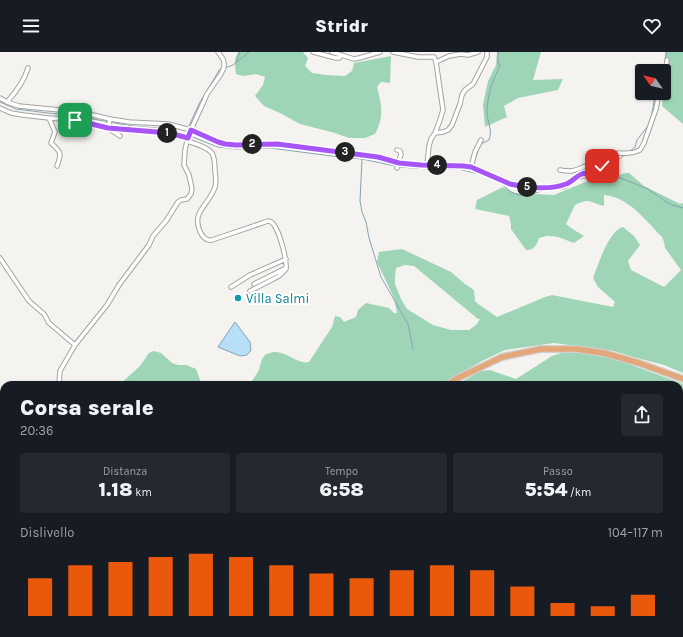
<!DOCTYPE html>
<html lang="it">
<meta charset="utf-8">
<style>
body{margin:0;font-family:Karla,sans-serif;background:#242831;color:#f1f3f6;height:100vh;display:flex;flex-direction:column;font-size:15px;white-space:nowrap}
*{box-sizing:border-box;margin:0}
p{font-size:13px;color:#9ea1a6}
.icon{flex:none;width:22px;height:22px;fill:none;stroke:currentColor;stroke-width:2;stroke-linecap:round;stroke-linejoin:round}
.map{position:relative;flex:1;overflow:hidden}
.sheet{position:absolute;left:0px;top:329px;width:683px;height:256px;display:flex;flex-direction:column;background:#171b24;border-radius:12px 12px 0 0;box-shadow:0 1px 3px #0004}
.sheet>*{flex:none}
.needle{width:26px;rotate:304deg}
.controls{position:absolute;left:635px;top:12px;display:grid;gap:8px}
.controls a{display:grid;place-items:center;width:36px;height:36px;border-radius:4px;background:#171b24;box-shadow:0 1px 3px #0004;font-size:20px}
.pin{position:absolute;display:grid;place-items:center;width:34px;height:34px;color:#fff;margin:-17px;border-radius:8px;box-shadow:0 2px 6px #0006}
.km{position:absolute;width:20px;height:20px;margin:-10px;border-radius:50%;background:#222;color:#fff;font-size:11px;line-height:20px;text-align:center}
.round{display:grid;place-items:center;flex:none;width:42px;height:42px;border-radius:4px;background:#242831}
.headline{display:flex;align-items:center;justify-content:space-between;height:68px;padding:0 20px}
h1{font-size:22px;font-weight:800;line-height:30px}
.metrics{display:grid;grid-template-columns:repeat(3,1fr);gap:6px;height:68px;padding:4px 20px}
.metrics div{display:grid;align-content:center;border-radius:4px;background:#242831;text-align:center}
.metrics b{font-size:20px;font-weight:800}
.metrics small{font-size:11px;font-weight:400}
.metrics p{font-size:11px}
.chart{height:112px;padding:8px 20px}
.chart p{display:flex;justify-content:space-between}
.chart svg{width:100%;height:72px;margin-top:4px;stroke:#ea580c;stroke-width:6}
header{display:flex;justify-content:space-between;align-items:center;height:52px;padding:0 20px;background:#171b24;font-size:18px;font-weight:800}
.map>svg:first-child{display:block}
</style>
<header><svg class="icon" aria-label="menu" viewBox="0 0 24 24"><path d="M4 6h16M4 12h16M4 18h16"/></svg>Stridr<svg class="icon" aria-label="heart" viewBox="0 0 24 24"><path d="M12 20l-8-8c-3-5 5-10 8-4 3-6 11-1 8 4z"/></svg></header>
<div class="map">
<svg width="683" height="585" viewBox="0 0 683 585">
<rect width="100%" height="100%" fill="#f5f3f0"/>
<!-- green -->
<path fill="#9ed5b7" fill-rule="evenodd" d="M238,0H303L308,6L305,14L312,21L326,23L345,24L352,19L354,11L391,4L390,31L381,30L377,35C382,54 384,65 375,82L365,86H349L335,81L300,72L280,61L264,54L255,44L263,33L265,25L256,22L243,24L236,22C235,15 234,6 238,0Z
M497,0H541L533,28L563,27L558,38L518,46L504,54L507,65L485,75L483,53L488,29L496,13Z
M665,0H683V72L662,54L663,41H664Z
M625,121H629L644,134L680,152L683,151V321L664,313L637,306L613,299L554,291L505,298L482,309L441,333H234L251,330C253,327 256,323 258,320C261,314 260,308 265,303C268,301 271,301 274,300C287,299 298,313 309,310L332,275L335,264L340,265L344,270L356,265L358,258L366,251L389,256L394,261H397L394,246L377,210L379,200L402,197L451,220L465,232L474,238L475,249L478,252L497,265L545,245L552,243L613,255L615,250L598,235L593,226C598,213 609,178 623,175L634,184L640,193L628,209L631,218L664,235L681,218L665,196L664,190L662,185C646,169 629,145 604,143V154C599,153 593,150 588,149C583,149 579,151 575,153L566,172L574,178L584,184L574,191C561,186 552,181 539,186C537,192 534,199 526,198L511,177V172L509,164L475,157L477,148L503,135L514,141L554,143L595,126L618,123ZM405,213L414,214L478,267H480L476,273L469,278H451L433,273L407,257L401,247L395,232V225L396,216Z
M154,299L161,301L172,311L178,313H186L196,317L202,333H119L140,314L149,301Z
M567,299L613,306L683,332V567L680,571L683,573V585H429L428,581H679V333H456L480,319L490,318L516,327L552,304Z
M70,581H136L132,585H73Z
M207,581H249L246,585H200Z"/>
<!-- water -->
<path fill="#b7dff8" stroke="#86a2b3" d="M235,270L250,290L251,298L247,303L240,304L218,295Z
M6,581H21L24,585H6Z"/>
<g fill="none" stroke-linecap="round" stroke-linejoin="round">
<!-- stream -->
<path stroke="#86a2b3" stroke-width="1" d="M665,7L667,0
M236,10L240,0
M225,16L233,13L249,0
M663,19L665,10
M0,50L16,57L48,61L77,64L109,70L132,74L169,77L187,83
M188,76L200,50L220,17H222
M190,84L218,95L236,97L270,96L332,104L362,107L395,114
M480,93L481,92L489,88C493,78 487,70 487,60C487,50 490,36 494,27C496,22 499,17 500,12H498V0
M630,99L635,95L637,88L648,74L651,66L654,50L653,41
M362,107L360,149L362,160L366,170L369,186L381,225L408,272L413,297
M473,114L479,96
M398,115L429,117H458L471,120L483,123L495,128L503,133L511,140L519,143H528L545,138L565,137L578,128L586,125L605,122L613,123L648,137L665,149L672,153L683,156
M605,122C611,113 618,108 626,102
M434,581L436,585
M491,585L493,581
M591,585V581"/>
<defs>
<path id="street" d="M313,0L336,6H339L342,3
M332,0L354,7L359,6L380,0
M393,0L418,5H434L436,10L443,58L440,68L435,81L431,87L429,94L427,113
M436,10L449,4L461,2L468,3L478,0
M664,30L667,8
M0,46L7,50L19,54L80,60L110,67L129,70L168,72L191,78L218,90L225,92L236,93L277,92L378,105L399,111L421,113H458L471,115L511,132L517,134L542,136L565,132L581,122L603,118C609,114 608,106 615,102C618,100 623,102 628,101C632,101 636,100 640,98L644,91L656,57L659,41
M7,50C16,40 24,30 28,16
M0,56L11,61L23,63L49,66L75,68L90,71L108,76L120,84
M49,66L55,80L51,91C61,100 62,101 57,114
M110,67L108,76L169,81L188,86
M435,81L443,80L448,78L452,73L460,52L462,43L465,38L473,32L487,5V0
M187,89C194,91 208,96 212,101C215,106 215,114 215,120C216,125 216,130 215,135C212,145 203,153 199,162C195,171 201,190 212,188L268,169C272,170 272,170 274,173C280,181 287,208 286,217L279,224L250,239
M397,98L400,99L401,102L397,116
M471,115L475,100L481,88
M560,118C575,121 576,117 589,113C592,112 596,112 599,112L602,114L603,118
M0,206L29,249L44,262L49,271L75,293
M254,232L286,216
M231,235L250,223L286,207
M59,333L60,319L75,293L107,253L119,233L149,193L153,184L166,169L178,150L181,148L187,147L191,142L192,137L189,123L184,113L185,98L188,84L204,49L207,42L221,22L224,15V10L223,7L218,0
M0,388H4
M0,415L4,417"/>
<path id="primary" d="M448,333L456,327L502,305L541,297H576L604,301L639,311L683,327
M0,494L4,491"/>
</defs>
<!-- street casing -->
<use href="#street" stroke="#a5a3a0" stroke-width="5.5"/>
<!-- primary casing -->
<use href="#primary" stroke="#d0d0d0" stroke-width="8"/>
<!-- street -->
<use href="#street" stroke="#fff" stroke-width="3.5"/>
<!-- primary -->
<use href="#primary" stroke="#e2a77a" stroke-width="5.5"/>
</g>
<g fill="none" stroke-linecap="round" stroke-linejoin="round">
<defs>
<path id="route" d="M75,68L108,76L169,81L188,86L191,78L218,90L225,92L236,93L277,92L378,105L399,111L421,113L464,114L471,115L510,132C526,136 551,138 566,132C572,130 576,124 582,122C588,120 596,120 603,118L602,114"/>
</defs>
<!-- route casing -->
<use href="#route" stroke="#fff" stroke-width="8"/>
<!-- route -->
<use href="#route" stroke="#a855f7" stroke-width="5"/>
</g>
<!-- markers -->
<circle fill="#0f9aa8" stroke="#fff" stroke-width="1.5" cx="238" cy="246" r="4"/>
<g text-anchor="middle" stroke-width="4" stroke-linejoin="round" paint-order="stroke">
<!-- culture labels -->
<g font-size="13" fill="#0d838f" stroke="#fff" text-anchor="start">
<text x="246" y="251">Villa Salmi</text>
</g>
</g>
</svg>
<div class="controls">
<a><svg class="needle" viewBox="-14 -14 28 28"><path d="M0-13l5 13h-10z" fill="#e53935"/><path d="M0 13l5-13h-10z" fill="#9ea1a6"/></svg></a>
</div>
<div class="pin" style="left:75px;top:68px;background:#1e9e55"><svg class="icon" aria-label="arrive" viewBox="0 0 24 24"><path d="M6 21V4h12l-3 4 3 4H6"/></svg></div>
<div class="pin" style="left:602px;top:114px;background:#d93025"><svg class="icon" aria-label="check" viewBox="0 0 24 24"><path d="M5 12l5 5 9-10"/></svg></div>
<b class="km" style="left:167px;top:81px">1</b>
<b class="km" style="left:252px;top:92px">2</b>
<b class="km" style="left:345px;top:100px">3</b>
<b class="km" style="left:437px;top:113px">4</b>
<b class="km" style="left:527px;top:135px">5</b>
<section class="sheet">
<div class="headline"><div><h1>Corsa serale</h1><p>20:36</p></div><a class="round"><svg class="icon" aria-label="share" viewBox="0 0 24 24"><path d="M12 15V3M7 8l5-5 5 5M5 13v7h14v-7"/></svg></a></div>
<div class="metrics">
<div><p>Distanza</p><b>1.18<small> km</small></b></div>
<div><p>Tempo</p><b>6:58</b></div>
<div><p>Passo</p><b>5:54<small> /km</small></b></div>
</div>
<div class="chart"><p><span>Dislivello</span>104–117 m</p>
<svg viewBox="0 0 160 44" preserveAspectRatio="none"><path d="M5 44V21M15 44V13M25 44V11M35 44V8M45 44V6M55 44V8M65 44V13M75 44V18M85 44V21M95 44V16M105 44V13M115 44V16M125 44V26M135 44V36M145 44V38M155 44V31"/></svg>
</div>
</section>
</div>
